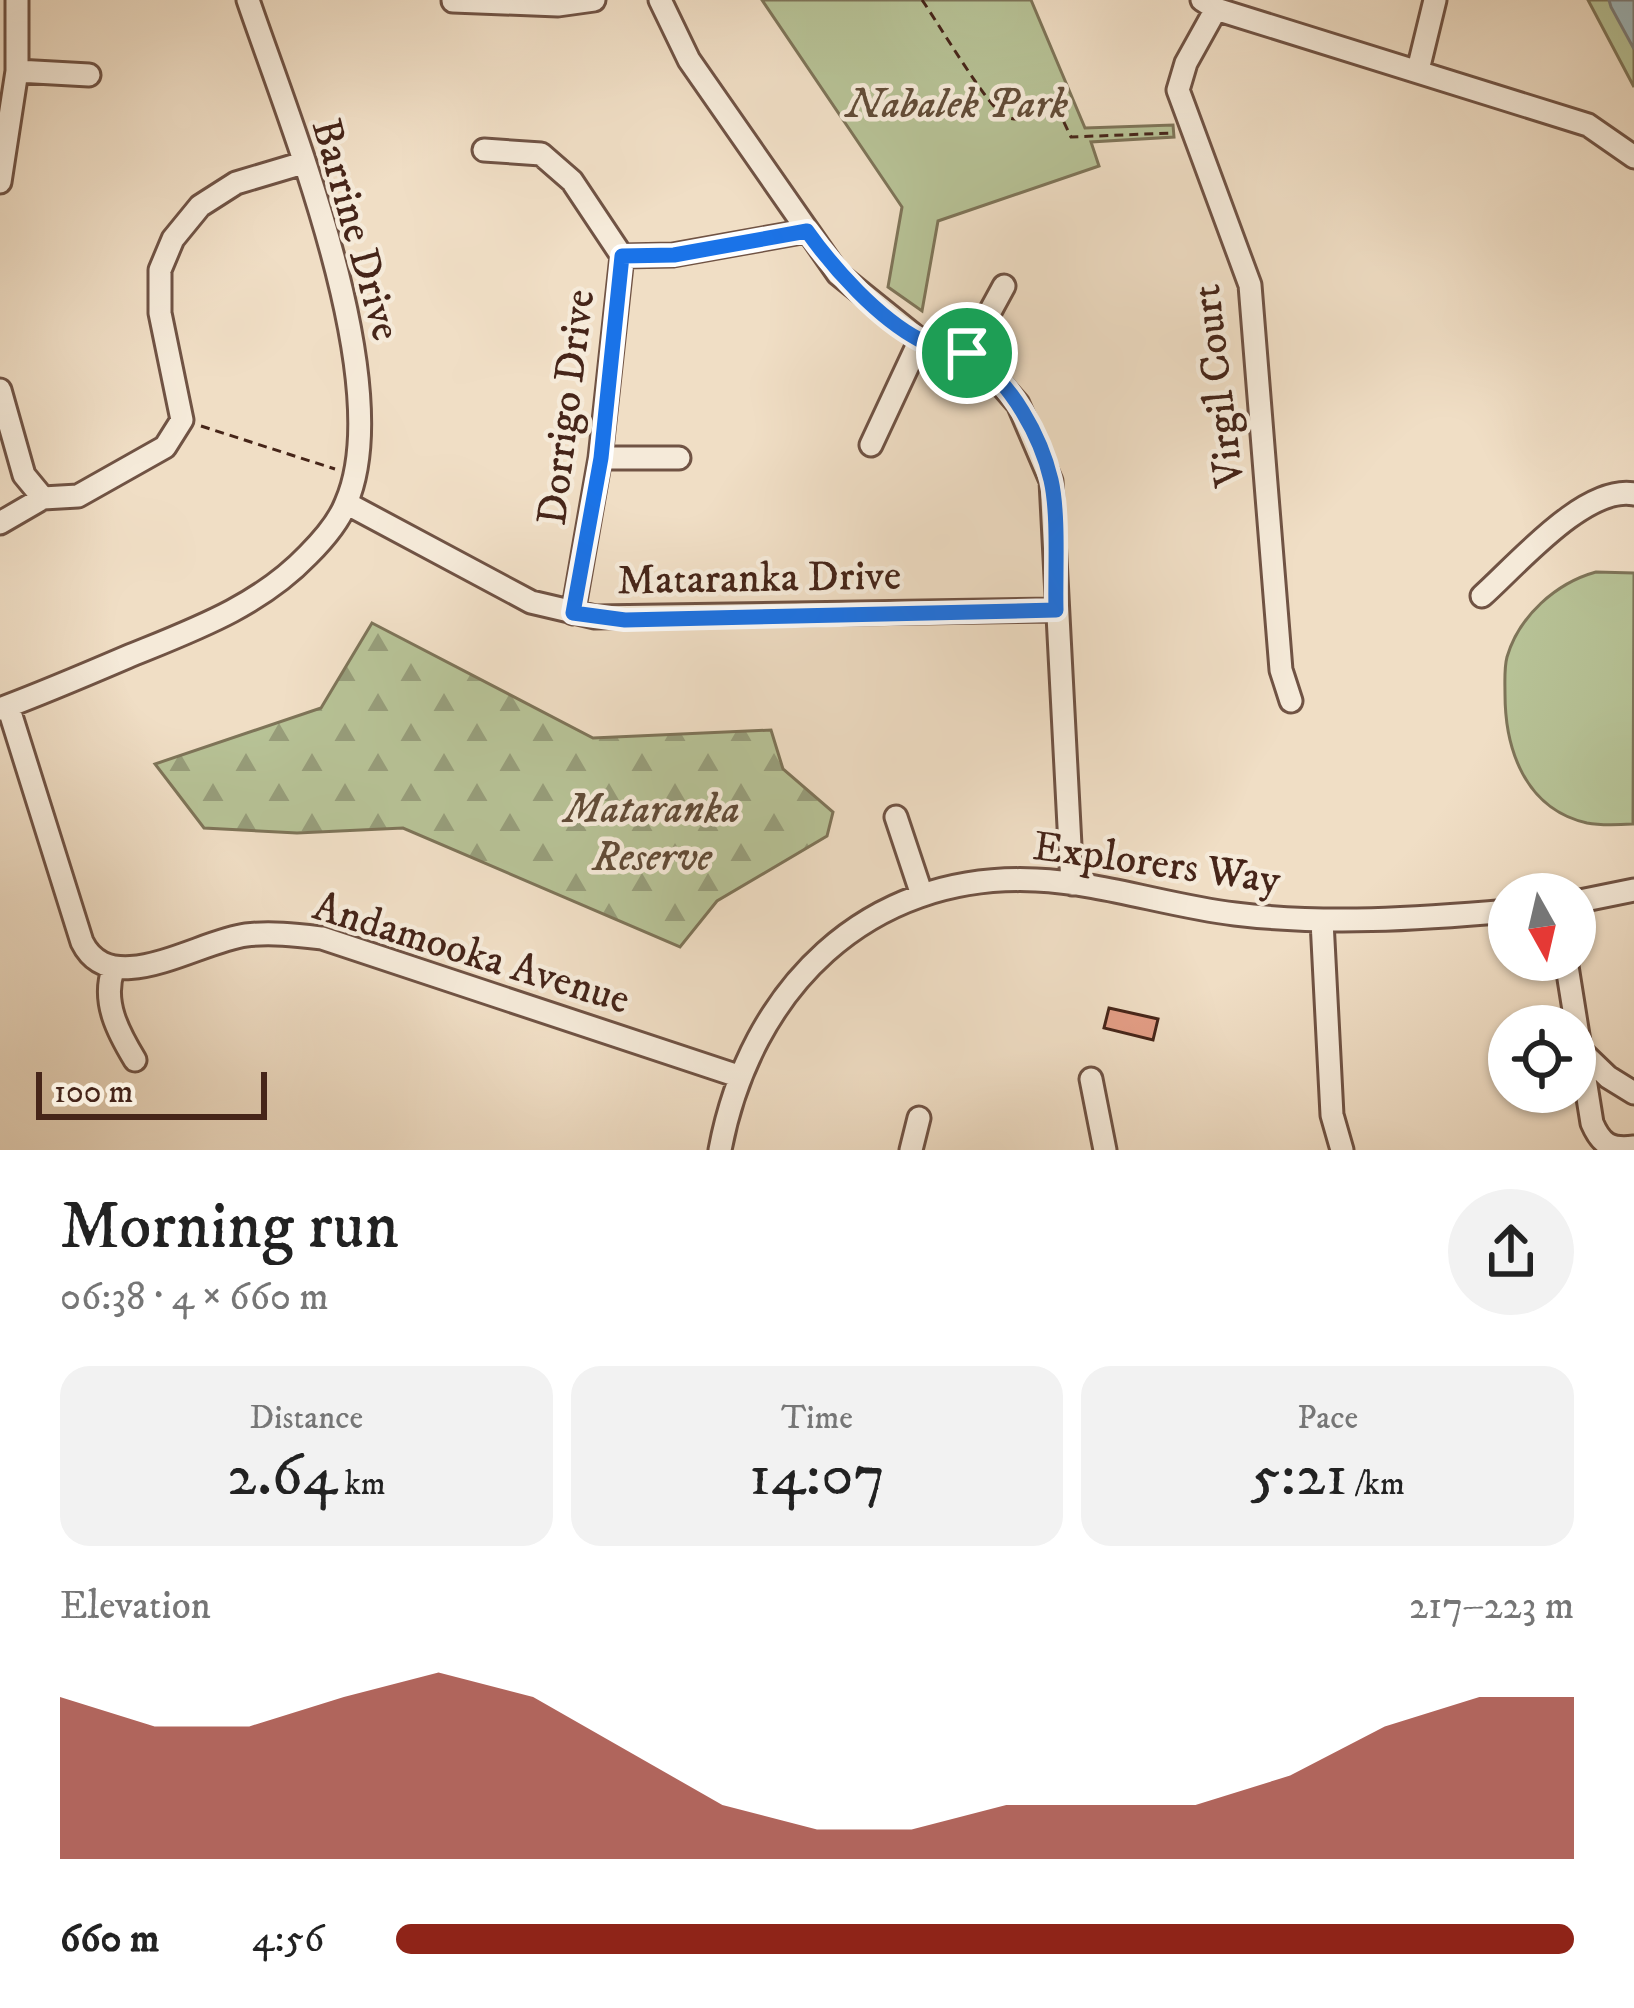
<!DOCTYPE html>
<meta charset="utf-8">
<style>
body{margin:0;font-family:"IM FELL DW Pica",serif;background:#f2f2f2;color:#222;height:100vh;display:flex;flex-direction:column;font-size:45px;white-space:nowrap}
*{box-sizing:border-box;margin:0}
p{font-size:39px;color:#767676}
.icon{flex:none;width:66px;height:66px;fill:none;stroke:currentColor;stroke-width:2;stroke-linecap:round;stroke-linejoin:round}
.map{position:relative;height:1150px;overflow:hidden}
.panel{display:flex;flex-direction:column;background:#fff;flex:1}
.panel>*{flex:none}
.needle{width:78px;rotate:172deg}
.buttons{position:absolute;left:1488px;top:873px;display:grid;gap:24px}
.buttons a{display:grid;place-items:center;width:108px;height:108px;border-radius:50%;background:#fff;box-shadow:0 3px 9px #0004;font-size:60px}
.scale{position:absolute;left:36px;bottom:30px;width:231px;box-sizing:border-box;padding-left:12px;border:6px solid #462519;border-top:0;font-size:33px;line-height:42px;white-space:nowrap;color:#462519;-webkit-text-stroke:9px #f5ead9;paint-order:stroke}
.pin{position:absolute;display:grid;place-items:center;width:102px;height:102px;color:#fff;margin:-51px;border:6px solid #fff;border-radius:50%;box-shadow:0 3px 12px #0007}
.round{display:grid;place-items:center;flex:none;width:126px;height:126px;border-radius:63px;background:#f2f2f2}
.head{display:flex;align-items:center;justify-content:space-between;height:204px;padding:0 60px}
h1{font-size:66px;font-weight:600;line-height:90px}
.figures{display:grid;grid-template-columns:repeat(3,1fr);gap:18px;height:204px;padding:12px 60px}
.figures div{display:grid;align-content:center;border-radius:30px;background:#f2f2f2;text-align:center}
.figures b{font-size:60px;font-weight:600}
.figures small{font-size:33px;font-weight:400}
.figures p{font-size:33px}
.chart{height:336px;padding:24px 60px}
.chart p{display:flex;justify-content:space-between}
.chart svg{width:100%;height:216px;margin-top:12px;fill:#8f2418;opacity:.7}
ul{padding:0 60px;list-style:none;font-size:39px}
li{display:grid;grid-template-columns:192px 144px 1fr;align-items:center;height:90px}
li i{height:30px;border-radius:15px;background:#8f2418}
.map>svg:first-child{display:block}
</style>
<div class="map">
<svg width="1634" height="1150" viewBox="0 0 1634 1150">
<defs>
<pattern id="forest-firs" width="22" height="20" patternUnits="userSpaceOnUse" patternTransform="scale(3)"><rect width="22" height="20" fill="#b7c296"/><path d="M5 1l3.5 6h-7zM16 11l3.5 6h-7z" fill="#979d7a"/></pattern>
</defs>
<rect width="100%" height="100%" fill="#f0dec5"/>
<filter id="stains"><feTurbulence type="fractalNoise" baseFrequency=".00167" numOctaves="4"/><feColorMatrix values="0 0 0 0 .2 0 0 0 0 .09 0 0 0 0 .02 0 0 0 .5 -.17"/></filter>
<radialGradient id="worn" r=".72"><stop offset=".6" stop-color="#630" stop-opacity="0"/><stop offset="1" stop-color="#630" stop-opacity=".3"/></radialGradient>
<!-- green -->
<path fill="#b7c296" stroke="#7e7458" stroke-width="3" d="M762,0H1031L1085,128L1173,125L1174,137L1091,142L1099,166L938,221L922,311L888,287L902,207Z
M1588,0H1634V87Z
M1596,572L1634,573L1633,824C1617,825 1602,826 1587,823C1525,809 1505,749 1505,694C1505,682 1504,668 1507,657C1519,616 1556,583 1596,572Z"/>
<!-- forest -->
<path fill="url(#forest-firs)" stroke="#7e7458" stroke-width="3" d="M372,623L593,738L771,730L783,769L833,812L827,836L717,901L680,947L403,828L297,833L204,828L155,764L321,708Z"/>
<!-- water -->
<path fill="#9eb9be" stroke="#7b7e7c" stroke-width="3" d="M1609,0H1634V49L1611,7Z"/>
<!-- building -->
<path fill="#e49e86" stroke="#462519" stroke-width="3" d="M1109,1008L1158,1019L1153,1040L1104,1028Z"/>
<g fill="none" stroke-linecap="round" stroke-linejoin="round">
<defs>
<path id="minor" d="M660,0L689,60L838,274L920,340L967,354L983,364L1018,404L1051,481L1072,884
M1202,0L1216,9L1588,125L1634,157
M453,1L558,5L594,0
M1216,9L1186,63L1178,90L1250,285L1281,670L1291,701
M1418,70L1435,0
M17,71L89,75
M484,150L541,154L572,181L622,256L600,458L573,613
M0,182L17,71V0
M622,256L673,255L807,231
M967,354L1004,286
M0,390L24,475L43,498
M871,445L920,340
M600,458H679
M43,498L78,496L165,447L182,420L160,313V270L173,239L200,206L236,183L303,163
M346,503L531,602L595,617L1056,610
M0,523L43,498
M1482,596C1517,565 1585,485 1634,494
M8,706L82,942C111,1001 198,941 246,935C271,932 296,935 322,938L738,1076
M0,709C43,693 85,675 127,657C193,630 258,607 308,555C322,541 339,521 346,503C398,384 289,121 248,0
M896,817L922,895
M1575,902L1634,890
M1322,921L1332,1115L1342,1150
M1566,960L1592,1123C1601,1144 1610,1150 1634,1147
M113,970C102,1002 118,1032 135,1060
M1584,1054L1608,1077L1634,1093
M1091,1079L1105,1150
M720,1150C750,990 866,872 1036,880C1103,883 1168,906 1235,914C1325,925 1418,919 1509,911
M911,1150L919,1118"/>
</defs>
<!-- minor casing -->
<use href="#minor" stroke="#705344" stroke-width="27"/>
<!-- path -->
<path stroke="#462519" stroke-width="3" stroke-dasharray="9 6" stroke-linecap="butt" d="M922,0C937,21 990,111 1006,117C1021,123 1039,114 1053,110L1060,114L1071,137L1172,133
M201,426L335,469"/>
<!-- minor -->
<use href="#minor" stroke="#f5ead9" stroke-width="21"/>
</g>
<g fill="none" stroke-linecap="round" stroke-linejoin="round">
<defs>
<path id="route" d="M807,231C834,269 878,318 920,340C936,349 956,347 972,357C1011,381 1041,437 1051,480C1059,515 1055,573 1056,610L625,620L573,613L601,458L622,256L674,255Z"/>
</defs>
<!-- route casing -->
<use href="#route" stroke="#fff" stroke-width="24"/>
<!-- route -->
<use href="#route" stroke="#1a73e8" stroke-width="15"/>
</g>
<g text-anchor="middle" stroke-width="9" stroke-linejoin="round" paint-order="stroke">
<!-- park labels -->
<g font-size="42" font-style="italic" fill="#624c38" stroke="#f5ead9">
<text x="957" y="117">Nabalek Park</text>
<text x="652" y="822">Mataranka<tspan x="652" dy="48">Reserve</tspan></text>
</g>
<!-- street labels -->
<g font-size="42" fill="#462519" stroke="#f5ead9">
<text transform="translate(358 229) rotate(74)" y="15">Barrine Drive</text>
<text transform="translate(1216 386) rotate(-97)" y="15">Virgil Court</text>
<text transform="translate(564 407) rotate(-83)" y="15">Dorrigo Drive</text>
<text transform="translate(759 576) rotate(-1)" y="15">Mataranka Drive</text>
<text transform="translate(1157 861) rotate(8)" y="15">Explorers Way</text>
<text transform="translate(472 951) rotate(17)" y="15">Andamooka Avenue</text>
</g>
</g>
<rect width="100%" height="100%" filter="url(#stains)"/>
<rect width="100%" height="100%" fill="url(#worn)"/>
</svg>
<div class="buttons">
<a><svg class="needle" viewBox="-14 -14 28 28"><path d="M0-13l5 13h-10z" fill="#e53935"/><path d="M0 13l5-13h-10z" fill="#767676"/></svg></a>
<a><svg class="icon" aria-label="locate" viewBox="0 0 24 24"><circle cx="12" cy="12" r="6"/><path d="M12 2v4M12 18v4M2 12h4M18 12h4"/></svg></a>
</div>
<div class="scale">100 m</div>
<div class="pin" style="left:967px;top:353px;background:#1e9e55"><svg class="icon" aria-label="arrive" viewBox="0 0 24 24"><path d="M6 21V4h12l-3 4 3 4H6"/></svg></div>
</div>
<section class="panel">
<div class="head"><div><h1>Morning run</h1><p>06:38 · 4 × 660 m</p></div><a class="round"><svg class="icon" aria-label="share" viewBox="0 0 24 24"><path d="M12 15V3M7 8l5-5 5 5M5 13v7h14v-7"/></svg></a></div>
<div class="figures">
<div><p>Distance</p><b>2.64<small> km</small></b></div>
<div><p>Time</p><b>14:07</b></div>
<div><p>Pace</p><b>5:21<small> /km</small></b></div>
</div>
<div class="chart"><p><span>Elevation</span>217–223 m</p>
<svg viewBox="0 0 160 44" preserveAspectRatio="none"><path d="M0 44V11L10 17L20 17L30 11L40 6L50 11L60 22L70 33L80 38L90 38L100 33L110 33L120 33L130 27L140 17L150 11L160 11V44z"/></svg>
</div>
<ul>
<li><b>660 m</b>4:56<i style="width:100%"></i></li>
</ul>
</section>
